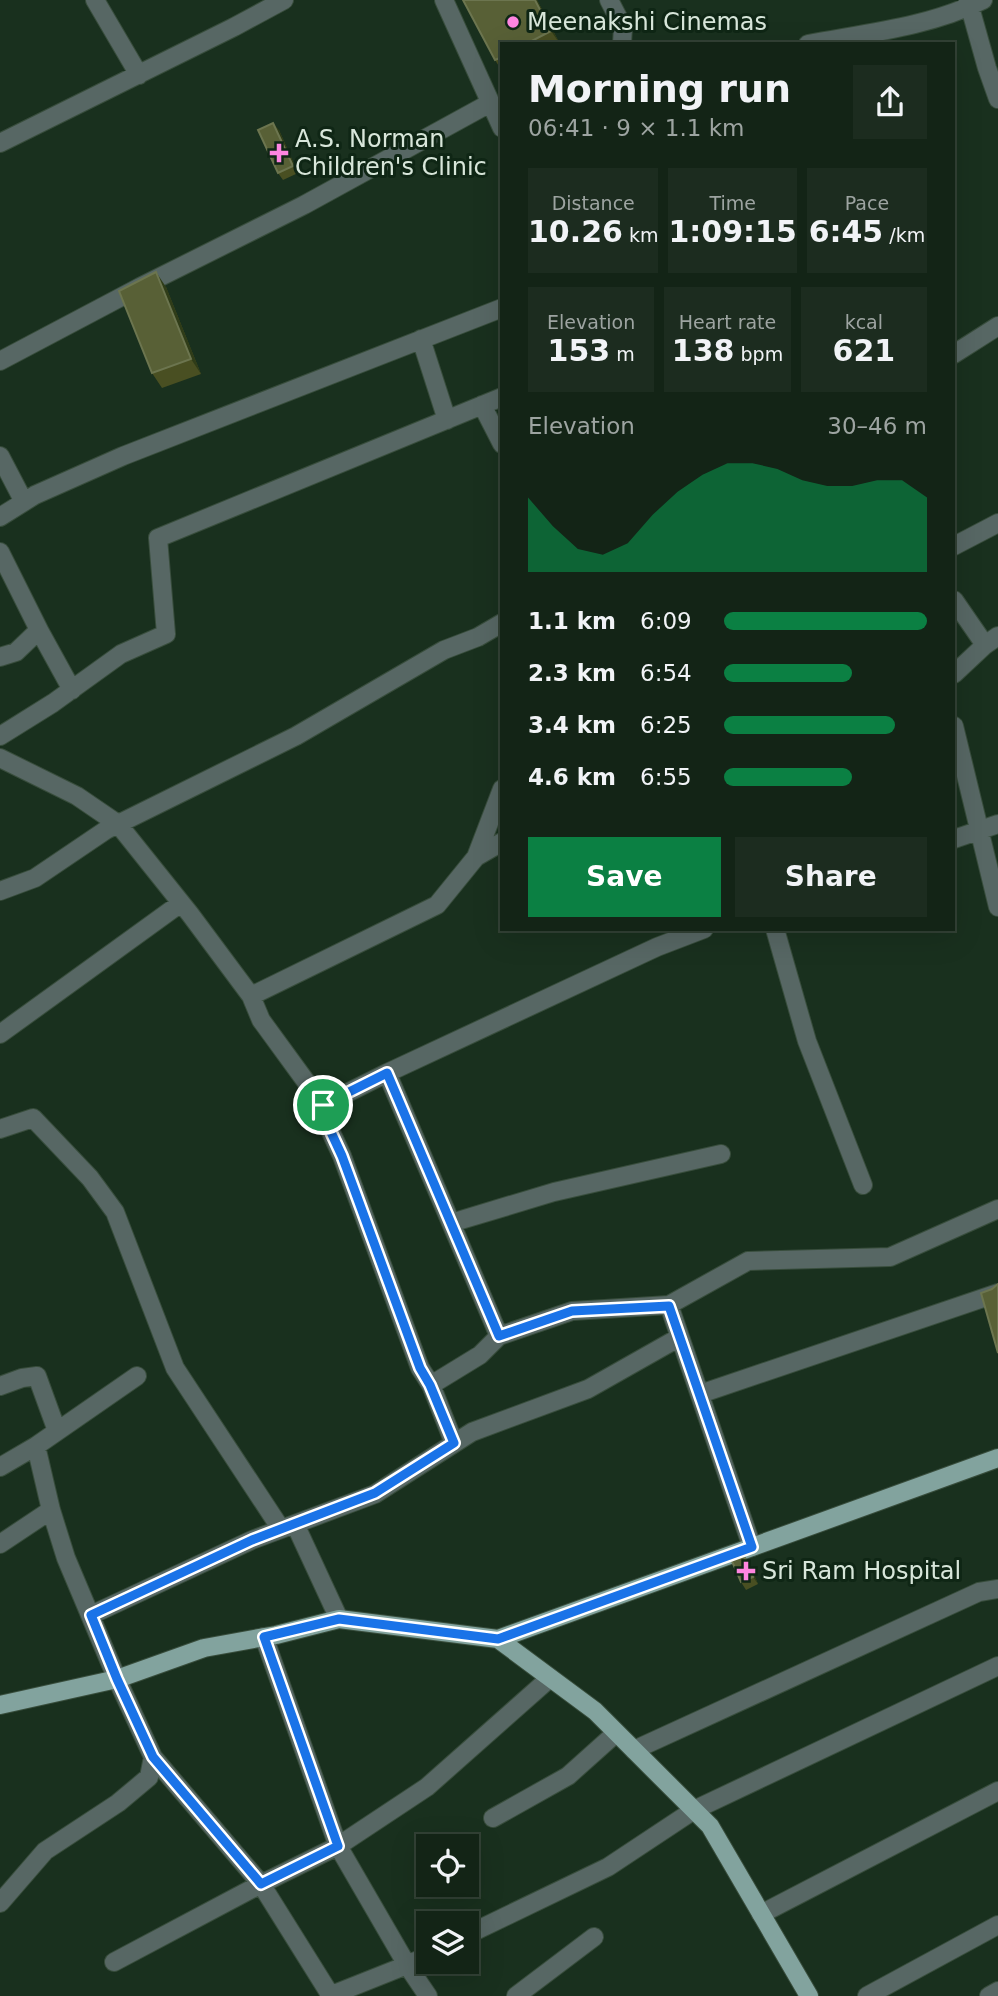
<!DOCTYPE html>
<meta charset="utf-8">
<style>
body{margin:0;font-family:"DejaVu Sans",sans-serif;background:#1c2c1f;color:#f1f3f6;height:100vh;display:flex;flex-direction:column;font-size:26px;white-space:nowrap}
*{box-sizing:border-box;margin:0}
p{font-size:23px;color:#9da4a1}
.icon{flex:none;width:38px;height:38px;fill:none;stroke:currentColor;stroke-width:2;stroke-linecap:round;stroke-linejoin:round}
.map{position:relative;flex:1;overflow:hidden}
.panel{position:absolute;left:500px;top:42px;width:455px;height:889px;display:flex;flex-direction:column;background:#132416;border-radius:0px;box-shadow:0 7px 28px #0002,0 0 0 2px #324135}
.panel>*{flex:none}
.buttons{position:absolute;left:416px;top:1834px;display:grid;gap:14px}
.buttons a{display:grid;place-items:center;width:63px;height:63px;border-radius:0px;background:#132416;box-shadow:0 7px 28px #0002,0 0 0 2px #324135;font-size:35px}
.pin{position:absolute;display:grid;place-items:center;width:60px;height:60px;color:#fff;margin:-30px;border:4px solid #fff;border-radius:50%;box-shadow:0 2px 7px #0007}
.round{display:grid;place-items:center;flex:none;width:74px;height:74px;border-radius:0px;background:#1c2c1f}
.head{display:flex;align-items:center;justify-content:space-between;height:119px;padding:0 28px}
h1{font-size:38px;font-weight:700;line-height:52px}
.metrics{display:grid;grid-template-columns:repeat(3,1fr);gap:10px;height:119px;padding:7px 28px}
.metrics div{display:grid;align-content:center;border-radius:0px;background:#1c2c1f;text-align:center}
.metrics b{font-size:30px;font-weight:700}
.metrics small{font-size:19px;font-weight:400}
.metrics p{font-size:19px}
.chart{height:196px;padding:14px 28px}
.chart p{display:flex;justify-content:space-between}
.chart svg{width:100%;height:126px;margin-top:7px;fill:#0b8043;opacity:.7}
.cta{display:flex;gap:14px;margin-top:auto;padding:14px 28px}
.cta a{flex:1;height:80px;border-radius:0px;background:#0b8043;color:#fff;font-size:28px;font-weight:700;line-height:80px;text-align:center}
.cta a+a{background:#1c2c1f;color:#f1f3f6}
ul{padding:0 28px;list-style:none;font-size:23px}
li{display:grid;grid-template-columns:112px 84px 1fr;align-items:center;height:52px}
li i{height:18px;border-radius:9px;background:#0b8043}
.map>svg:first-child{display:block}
</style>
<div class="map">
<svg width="998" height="1996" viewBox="0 0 998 1996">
<rect width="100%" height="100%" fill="#19301e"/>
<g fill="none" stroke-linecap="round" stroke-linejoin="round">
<defs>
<path id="street" d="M95,0L139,75
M444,0L502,128
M609,0L623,27L622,44
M968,0L987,68L998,99
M808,44C867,33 929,27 983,0
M0,143L234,27L284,0
M421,339L447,420
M954,354L998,326
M0,361L140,287L304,205L490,103
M482,405L502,444
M0,456L24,502
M0,517L35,495L123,456L502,308
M954,546L998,523
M0,552L39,630L16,652L0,657
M954,600L985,645
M39,630L72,690
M954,674L985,645L998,636
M954,726L998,907
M0,736L53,703L121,654L166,634L158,538L502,397
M0,758L77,796L118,824L190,914L251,996L261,1020L323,1105L324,1117L342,1156L420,1368L431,1385L454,1443
M954,839L998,824
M476,857L502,842
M0,891L35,878L106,830L296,736L444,650L478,637L502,623
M775,929L807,1041L863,1185
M251,996L437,905L476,857L502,789
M0,1034L181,903
M387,1073L451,1223
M323,1105L387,1073L657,947L704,929
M0,1129L33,1118L90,1178L115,1212L175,1368L281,1529
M669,1305L752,1547
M499,1336L451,1223L554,1192L721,1154
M431,1385L480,1355L499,1336L572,1311L669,1305L748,1261L890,1257L998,1209
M0,1386L22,1378L37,1376L57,1431
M700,1394L998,1293
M0,1467L36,1446L137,1376
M295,1524L339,1619
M0,1544L51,1510
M91,1615L252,1540L375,1494L472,1432L588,1389L680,1337
M264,1637L338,1846L407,1965L428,1996
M634,1750L979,1592L998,1589
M153,1757L261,1884L331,1996
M493,1818L568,1776L616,1733
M0,1903L45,1851L118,1803L149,1777L153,1757L117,1679L66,1558L51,1510L36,1446
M761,1914L998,1791
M467,1935L608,1867L694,1810L998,1666
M114,1962L261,1884L338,1846L427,1787L550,1678
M329,1996L407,1965L429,1955
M516,1996L594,1937
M867,1996L998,1925
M989,1996L998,1991"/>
<path id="primary" d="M498,1639L998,1458
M0,1705L117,1679L204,1648L276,1635L339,1619L498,1639L595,1711L710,1826L809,1996"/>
</defs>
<!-- street casing -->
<use href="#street" stroke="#384d3c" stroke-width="20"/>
<!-- primary casing -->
<use href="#primary" stroke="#384d3c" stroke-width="20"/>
<!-- street -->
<use href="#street" stroke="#576764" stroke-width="18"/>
<!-- primary -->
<use href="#primary" stroke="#82a39e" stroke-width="18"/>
</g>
<!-- wall -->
<path fill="#494f22" d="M463,0H537L560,44H502V71L495,60Z
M279,130L298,173L283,180L278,173Z
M166,287L201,374L162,388L152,373Z
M748,1561L758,1584L746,1590L741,1582Z"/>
<!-- shaded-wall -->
<path fill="#2f3c18" d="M535,0H537L560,44L551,31Z
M273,123L279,130L298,173L293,166Z
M156,272L166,287L201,374L191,359Z
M743,1554L748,1561L758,1584L753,1577Z"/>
<!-- building -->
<path fill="#586036" stroke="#6c754f" stroke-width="2" d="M463,0H535L551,31L526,44H502V57L495,60Z
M273,123L293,166L278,173L258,130Z
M156,272L191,359L152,373L119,291Z
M998,1284V1353L981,1293L992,1289Z
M743,1554L753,1577L741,1582L731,1559Z"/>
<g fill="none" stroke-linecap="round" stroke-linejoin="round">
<defs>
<path id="route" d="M387,1073L499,1336L572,1311L669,1306L752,1547L498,1639L339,1619L264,1637L338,1846L261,1884L153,1757L117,1679L91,1615L252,1540L375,1493L454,1443L430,1385L420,1368L342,1156L324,1117L323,1105Z"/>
</defs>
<!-- route casing -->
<use href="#route" stroke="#fff" stroke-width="14"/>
<!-- route -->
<use href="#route" stroke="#1a73e8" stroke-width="9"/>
</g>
<!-- markers -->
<g fill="#fe85e0" stroke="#0f2615" stroke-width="2.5">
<circle cx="513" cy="22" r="7"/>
<path d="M275.5 142.5h7v7h7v7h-7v7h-7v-7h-7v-7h7z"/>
<path d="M742.5 1560.5h7v7h7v7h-7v7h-7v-7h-7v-7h7z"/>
</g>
<g text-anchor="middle" stroke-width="6" stroke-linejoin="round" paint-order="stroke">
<!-- poi labels -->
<g font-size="24" fill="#d8e6da" stroke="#0f2615" text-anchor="start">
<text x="527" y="30">Meenakshi Cinemas</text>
<text x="295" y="147">A.S. Norman<tspan x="295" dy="28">Children's Clinic</tspan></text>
<text x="762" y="1579">Sri Ram Hospital</text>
</g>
</g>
</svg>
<div class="buttons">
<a><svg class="icon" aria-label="locate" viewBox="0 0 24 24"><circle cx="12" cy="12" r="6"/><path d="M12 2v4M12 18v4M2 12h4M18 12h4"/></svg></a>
<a><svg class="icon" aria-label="layers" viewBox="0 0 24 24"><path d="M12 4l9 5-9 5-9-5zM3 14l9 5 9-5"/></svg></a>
</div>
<div class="pin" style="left:323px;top:1105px;background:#1e9e55"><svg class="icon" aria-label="arrive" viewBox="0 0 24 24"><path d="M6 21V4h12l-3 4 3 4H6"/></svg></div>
<section class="panel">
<div class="head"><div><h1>Morning run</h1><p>06:41 · 9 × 1.1 km</p></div><a class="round"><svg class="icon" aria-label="share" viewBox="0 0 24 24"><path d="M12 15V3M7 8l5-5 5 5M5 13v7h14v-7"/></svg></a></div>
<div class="metrics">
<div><p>Distance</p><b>10.26<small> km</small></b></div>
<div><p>Time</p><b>1:09:15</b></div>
<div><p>Pace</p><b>6:45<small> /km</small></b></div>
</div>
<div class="metrics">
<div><p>Elevation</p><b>153<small> m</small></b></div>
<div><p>Heart rate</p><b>138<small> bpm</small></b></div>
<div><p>kcal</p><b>621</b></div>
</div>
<div class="chart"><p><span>Elevation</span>30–46 m</p>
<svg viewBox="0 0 160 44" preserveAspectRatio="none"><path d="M0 44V18L10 28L20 36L30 38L40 34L50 24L60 16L70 10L80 6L90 6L100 8L110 12L120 14L130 14L140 12L150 12L160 18V44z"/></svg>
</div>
<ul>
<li><b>1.1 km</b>6:09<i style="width:100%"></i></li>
<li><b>2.3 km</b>6:54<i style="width:63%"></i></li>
<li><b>3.4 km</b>6:25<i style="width:84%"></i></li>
<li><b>4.6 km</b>6:55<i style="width:63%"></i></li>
</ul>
<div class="cta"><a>Save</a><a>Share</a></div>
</section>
</div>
